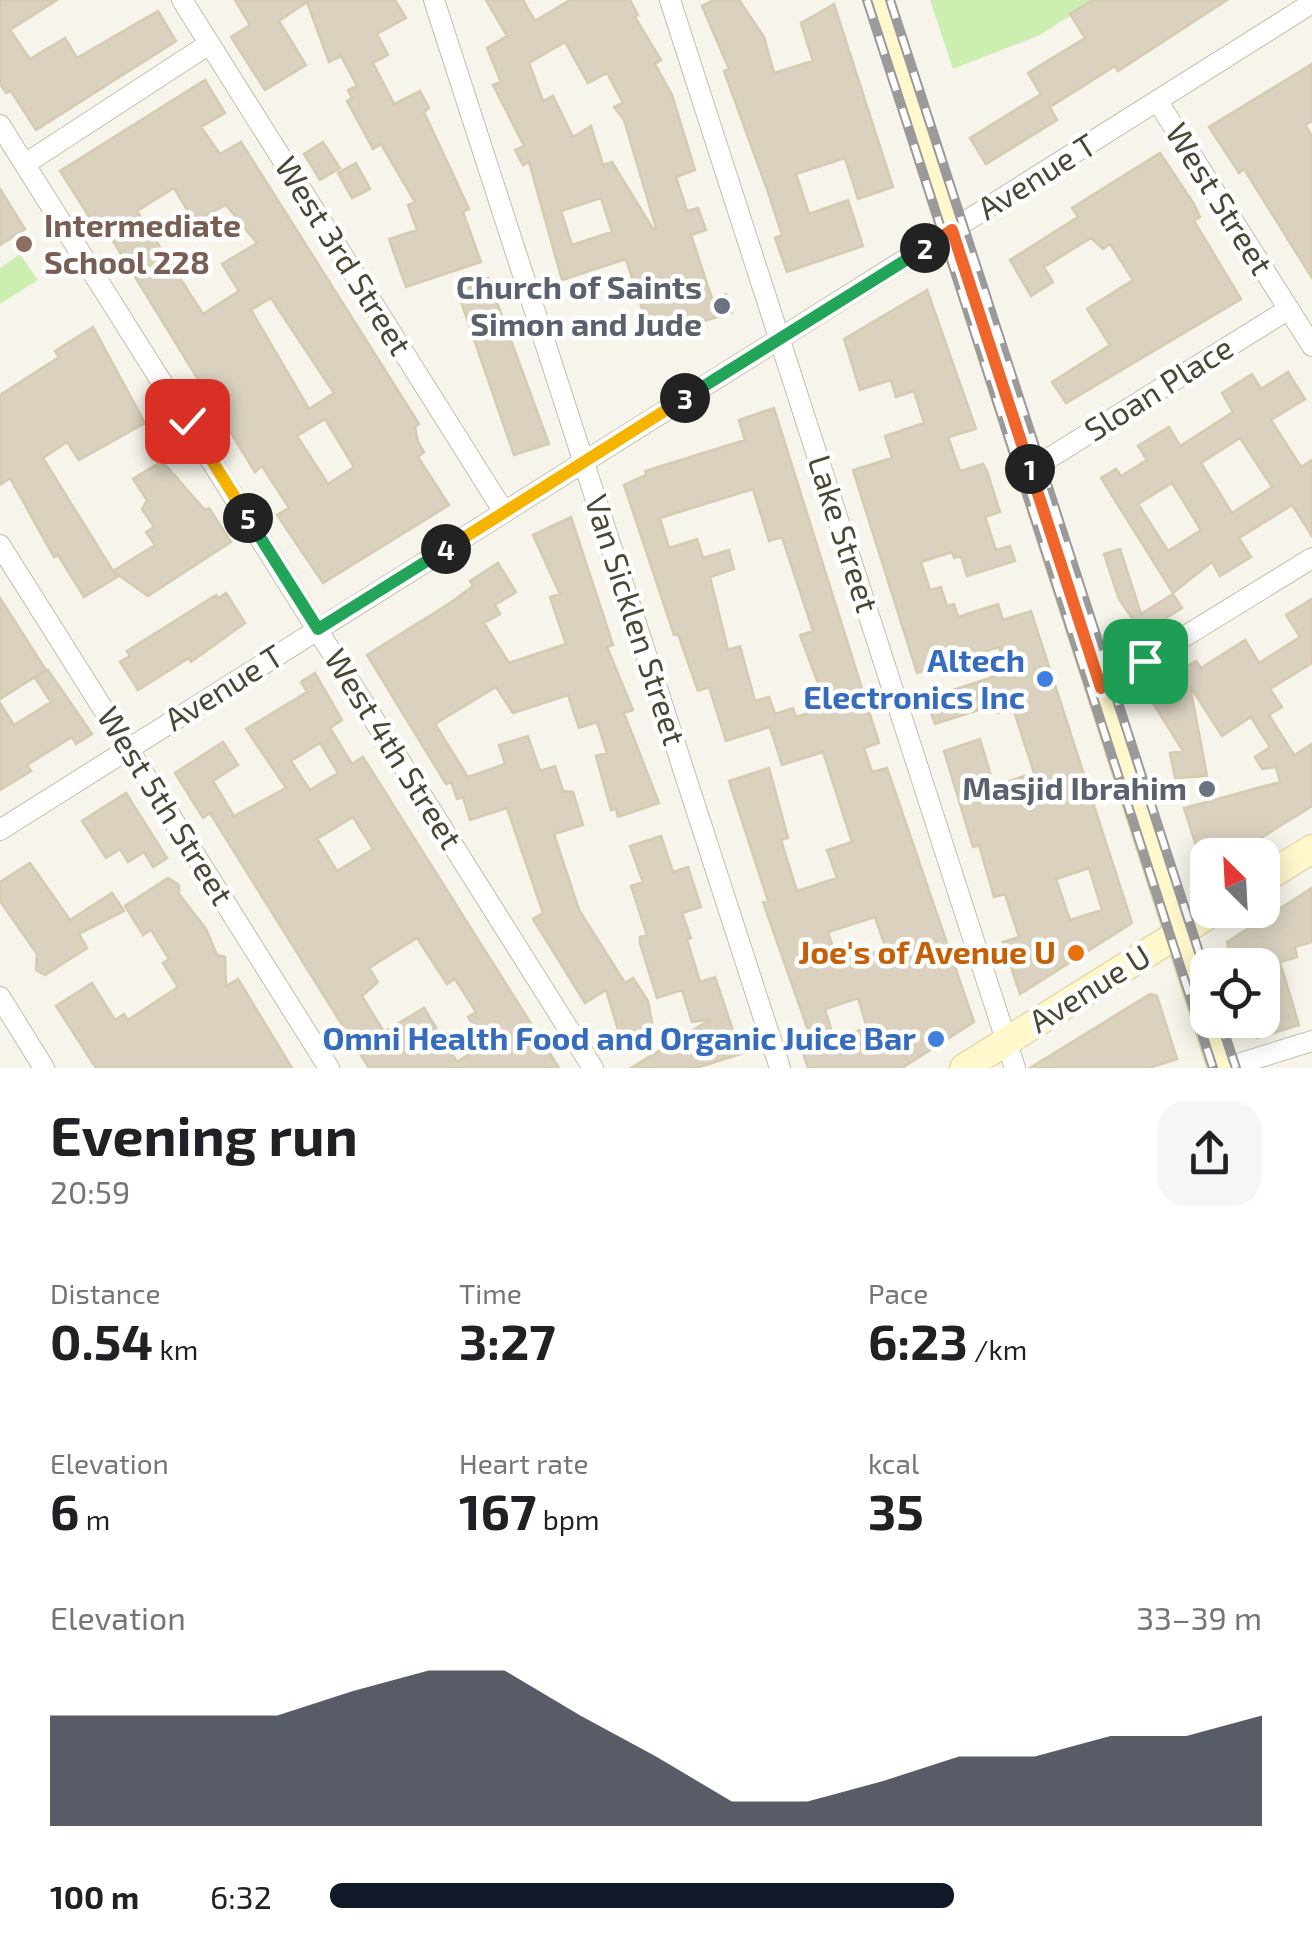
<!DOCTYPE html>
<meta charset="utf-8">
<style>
body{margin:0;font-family:"Exo 2",sans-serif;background:#f6f6f6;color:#202124;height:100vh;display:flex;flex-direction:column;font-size:38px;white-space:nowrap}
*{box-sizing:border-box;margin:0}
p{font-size:32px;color:#757577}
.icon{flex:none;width:55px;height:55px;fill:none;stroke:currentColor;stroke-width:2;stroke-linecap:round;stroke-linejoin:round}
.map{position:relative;height:1068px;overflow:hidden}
.sheet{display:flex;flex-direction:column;background:#fff;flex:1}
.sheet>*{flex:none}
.needle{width:65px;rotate:336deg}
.fabs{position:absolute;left:1190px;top:838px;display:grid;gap:20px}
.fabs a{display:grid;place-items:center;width:90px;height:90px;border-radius:20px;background:#fff;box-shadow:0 5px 25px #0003;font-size:50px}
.pin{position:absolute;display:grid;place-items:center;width:85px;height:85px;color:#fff;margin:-42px;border-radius:20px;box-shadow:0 5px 15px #0006}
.km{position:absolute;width:50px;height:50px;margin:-25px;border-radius:50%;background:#222;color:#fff;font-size:28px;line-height:50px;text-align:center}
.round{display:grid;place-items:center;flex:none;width:105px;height:105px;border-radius:30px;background:#f6f6f6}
.head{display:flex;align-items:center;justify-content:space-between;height:170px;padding:0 50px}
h1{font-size:55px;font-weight:700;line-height:75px}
.figures{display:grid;grid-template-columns:repeat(3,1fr);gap:15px;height:170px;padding:10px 50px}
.figures div{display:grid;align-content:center}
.figures b{font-size:50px;font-weight:700}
.figures small{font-size:28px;font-weight:400}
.figures p{font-size:28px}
.chart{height:280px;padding:20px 50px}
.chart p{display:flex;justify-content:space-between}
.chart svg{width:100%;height:180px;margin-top:10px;fill:#111827;opacity:.7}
ul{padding:0 50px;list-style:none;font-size:32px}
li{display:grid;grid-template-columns:160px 120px 1fr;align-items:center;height:75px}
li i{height:25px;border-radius:12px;background:#111827}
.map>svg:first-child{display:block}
</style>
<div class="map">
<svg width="1312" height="1068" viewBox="0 0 1312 1068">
<rect width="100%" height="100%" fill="#f7f4eb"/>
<!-- green -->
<path fill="#cceeb0" d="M930,0H1095L1040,35L953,69Z
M20,254L38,280L0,304V268Z"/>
<!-- building -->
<path fill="#dad2bf" stroke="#d5cbb1" stroke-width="2.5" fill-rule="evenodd" d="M0,0H57L10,30L30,59L65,38L77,58L158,11L176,41L36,130L11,91L6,93L0,84Z
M235,0H395L406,18L377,34L388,55L373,63L394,104L420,91L429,108L424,112L469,209L463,212L481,262L406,287L389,239L417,230L408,205L415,202L381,144L373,149L347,101L352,98L348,90L357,86L341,56L329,62L307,2L279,21L306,65L265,90L231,37L250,25Z
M486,0H523L535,21L570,0H630L638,15L635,17L661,60L655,64L672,95L695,170L676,177L687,211L698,208L706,230L691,235L712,299L726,294L732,313L651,336L626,259L562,280L529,162L523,165L515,150L524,146L493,85L501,82L487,48L507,36ZM565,42L588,83L607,73L623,103L614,107L624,120L656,228L653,229L612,162L603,165L591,126L573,137L553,96L543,101L529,63ZM601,198L612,232L572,245L561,211Z
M713,0H739L764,37L774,73L813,61L801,23L834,4L893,187L858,199L845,158L796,174L809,214L848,200L863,246L787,272L775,238L782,235L768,192L724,71L729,69L702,6Z
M1093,0H1227L1118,71L1115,66L1050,107L1057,120L986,164L970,138L1041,94L1028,73L1085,38L1070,14Z
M1312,64V121L1305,125L1312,136V278L1244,169L1239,173L1209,127Z
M205,80L225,113L201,127L220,154L241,142L419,424L415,427L418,442L424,452L418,457L449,505L323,583L277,515L289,508L262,466L255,472L113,241L101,222L95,226L60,171ZM174,188L194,221L226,205L257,243L222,264L239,291L203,314L137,211ZM271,298L334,393L309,409L251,310ZM325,419L354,467L328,484L297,436Z
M323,142L340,168L320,180L304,154Z
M1160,153L1194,204L1200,217L1194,221L1241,299L1066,403L1052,382L1110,345L1087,309L1133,280L1110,244L1103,249L1091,238L1044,267L1053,282L1031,296L1010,260L1078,217L1072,208Z
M356,163L370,189L352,198L338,173Z
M0,189L25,229L0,245Z
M488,278L549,444L514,455L458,293Z
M927,290L976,429L948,437L960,471L983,464L987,471L1000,512L985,517L996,550L1010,546L1015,561L967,576L961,556L954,558L952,552L921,562L930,590L941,587L947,606L954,604L958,617L998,604L1003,620L1031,611L1132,923L1020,994L1003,942L1019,937L1005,894L994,897L979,845L973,847L944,751L980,739L994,786L1034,773L1013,708L997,713L994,705L935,724L926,699L1008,672L999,647L917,673L853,470L892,458L885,436L924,423L914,391L896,397L891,380L860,390L844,339ZM1089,868L1102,910L1070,920L1056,879Z
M93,327L145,423L79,460L67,442L43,458L113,571L155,545L146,532L154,527L142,509L147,500L133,479L162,461L205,510L209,508L231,542L148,596L114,572L117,577L84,597L58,555L54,557L10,478L0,485V395L59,357L55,351Z
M1288,372L1305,399L1271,420L1301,467L1312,460V536L1292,505L1239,538L1251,557L1220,576L1212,562L1173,593L1101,478L1116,469L1121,476L1147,460L1138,446L1169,427L1180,446L1233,412L1222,393L1252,374L1261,389ZM1240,438L1272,487L1232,513L1201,463ZM1172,483L1201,530L1168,551L1138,504Z
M774,408L879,743L864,748L872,772L887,768L974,1022L902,1068H808L797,1034L808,1030L763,902L768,901L729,781L769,768L788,838L781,840L797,891L837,878L827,850L852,842L823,752L782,765L770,727L726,741L709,687L698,691L678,634L674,635L624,485L646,475L645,471L745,440L739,420ZM753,489L769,541L782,537L813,631L800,635L827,707L796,717L793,708L775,714L769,697L755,701L740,646L728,650L710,577L734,569L729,550L703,558L697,539L669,548L660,518ZM875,917L886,949L838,963L828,932ZM858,998L867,1028L834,1039L825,1009Z
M571,517L613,645L607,647L633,710L624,713L659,803L618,817L616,809L611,810L596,756L607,753L597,722L579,728L568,695L513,713L496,687L435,724L468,777L505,764L499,745L528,736L540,771L555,766L563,791L573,792L583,825L554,834L579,910L625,983L633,978L648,1001L654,1033L622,1043L606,990L585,1003L533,919L543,913L507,808L470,820L463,797L457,799L451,782L446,784L367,655L450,603L473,586L470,581L498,563L516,592L495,605L500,614L484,623L509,663L566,644L550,597L560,594L533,535Z
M1120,549L1141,614L1173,594L1182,608L1142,633L1119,599L1104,554Z
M226,593L245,623L191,662L189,658L138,690L120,662L130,656L127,651L216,595L219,598Z
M0,598L46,670L0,699Z
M1312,599V663L1270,689L1282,707L1269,715L1294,755L1312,744V806L1234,855H1199L1184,808L1280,782L1276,767L1262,769L1255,757L1270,747L1251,717L1222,736L1190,686L1207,776L1175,778L1170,753L1183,751L1146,692L1196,661L1201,668L1245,640L1259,663L1300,637L1286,615Z
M48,670L92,734L76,744L72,737L27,765L31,771L0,790V703L14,725L51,702L35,678Z
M315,673L342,720L330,728L352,764L363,757L559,1068H369L210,813L203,818L175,773L223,742L238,765L213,781L234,816L286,788L246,729L307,692L301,682ZM320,743L338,773L310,790L291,761ZM353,817L373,849L337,871L317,839ZM417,938L447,984L455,979L476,1012L468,1017L485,1044L457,1062L424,1008L384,1032L362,996L378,982L369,968Z
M126,793L167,858L153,867L144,852L128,862L120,849L106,858L82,821Z
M661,836L673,872L688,867L701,907L682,913L691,938L687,939L700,982L715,977L741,1054L696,1068H631L711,1019L692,1022L682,990L657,998L640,943V937L647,935L631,886L643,882L630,846Z
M30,863L70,920L112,893L124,911L79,934L87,948L45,975L36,970L37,954L0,901V882Z
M168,878L179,885V894L206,929L217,955L225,957L226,986L238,979L292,1068H96L56,1006L92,983L115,1020L124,1014L128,1020L178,987L163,963L169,959L151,930L143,935L125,906Z
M1312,888V942L1295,947L1297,957L1280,962L1299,1025L1257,1038L1252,1020H1262V965H1234L1227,942Z
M1150,994L1157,996L1177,1059L1149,1068H1030Z"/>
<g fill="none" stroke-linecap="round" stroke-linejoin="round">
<defs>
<path id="street" d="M182,0L504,512
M434,0L780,1068
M670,0L1015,1068
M1158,102L1312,346
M0,125L593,1068
M25,164L209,44
M1030,470L1289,309
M0,545L329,1068
M1101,688L1312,558
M0,830L1312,3
M0,997L44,1068
M1225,1068L1312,1041"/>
<path id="secondary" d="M878,0L1222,1068
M1262,880L1312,849
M964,1068L1216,910"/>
</defs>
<!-- street casing -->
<use href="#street" stroke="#c3beac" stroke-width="22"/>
<!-- secondary casing -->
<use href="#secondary" stroke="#dbcf96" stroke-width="30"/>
<!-- street -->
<use href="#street" stroke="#fff" stroke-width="20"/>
<!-- secondary -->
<use href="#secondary" stroke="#fff8cc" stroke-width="28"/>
<defs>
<path id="rail" d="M867,0L1213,1068
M890,0L1208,980
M1220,1020L1236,1068"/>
</defs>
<!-- rail casing -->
<use href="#rail" stroke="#9a9a9a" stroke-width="10"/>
<!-- rail -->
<use href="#rail" stroke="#fff" stroke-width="6" stroke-dasharray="19" stroke-linecap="butt"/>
</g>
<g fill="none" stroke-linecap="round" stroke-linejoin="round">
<defs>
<path id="split-1" d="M1030,469L1101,688L1145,661"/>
<path id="split-2" d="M925,248L952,230L1030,469"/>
<path id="split-3" d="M685,398L925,248"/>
<path id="split-4" d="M446,549L685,398"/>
<path id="split-5" d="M248,518L318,629L446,549"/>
<path id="split-6" d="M187,421L248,518"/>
</defs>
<!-- split-1 casing -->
<use href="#split-1" stroke="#fff" stroke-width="20"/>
<!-- split-2 casing -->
<use href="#split-2" stroke="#fff" stroke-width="20"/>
<!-- split-3 casing -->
<use href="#split-3" stroke="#fff" stroke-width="20"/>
<!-- split-4 casing -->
<use href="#split-4" stroke="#fff" stroke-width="20"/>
<!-- split-5 casing -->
<use href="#split-5" stroke="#fff" stroke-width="20"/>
<!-- split-6 casing -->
<use href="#split-6" stroke="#fff" stroke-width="20"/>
<!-- split-1 -->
<use href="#split-1" stroke="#f0652b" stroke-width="12"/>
<!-- split-2 -->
<use href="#split-2" stroke="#f0652b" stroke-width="12"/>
<!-- split-3 -->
<use href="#split-3" stroke="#22a559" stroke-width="12"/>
<!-- split-4 -->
<use href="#split-4" stroke="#f5b400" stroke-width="12"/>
<!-- split-5 -->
<use href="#split-5" stroke="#22a559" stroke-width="12"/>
<!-- split-6 -->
<use href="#split-6" stroke="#f5b400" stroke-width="12"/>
</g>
<!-- markers -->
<circle fill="#8d6e63" stroke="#fff" stroke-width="4" cx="24" cy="244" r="10"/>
<g fill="#6b7280" stroke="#fff" stroke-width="4">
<circle cx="722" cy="306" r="10"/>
<circle cx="1207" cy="789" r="10"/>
</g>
<g fill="#3f7fe0" stroke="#fff" stroke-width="4">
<circle cx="1045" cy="679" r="10"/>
<circle cx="936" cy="1039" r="10"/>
</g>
<circle fill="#e8710a" stroke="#fff" stroke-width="4" cx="1076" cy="953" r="10"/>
<g text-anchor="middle" stroke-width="9" stroke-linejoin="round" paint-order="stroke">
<!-- street labels -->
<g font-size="32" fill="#4c4637" stroke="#fff">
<text transform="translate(1037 177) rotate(-32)" y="11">Avenue T</text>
<text transform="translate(1219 199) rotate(58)" y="11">West Street</text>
<text transform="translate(343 256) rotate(58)" y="11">West 3rd Street</text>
<text transform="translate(1159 389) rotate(-32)" y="11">Sloan Place</text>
<text transform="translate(843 534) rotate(72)" y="11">Lake Street</text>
<text transform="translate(635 620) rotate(72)" y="11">Van Sicklen Street</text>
<text transform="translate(224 688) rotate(-32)" y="11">Avenue T</text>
<text transform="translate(393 749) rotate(58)" y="11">West 4th Street</text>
<text transform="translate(165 806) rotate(58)" y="11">West 5th Street</text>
<text transform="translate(1090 989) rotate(-32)" y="11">Avenue U</text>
</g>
<!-- education labels -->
<g font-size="32" font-weight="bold" fill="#785e54" stroke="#fff" text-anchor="start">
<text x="44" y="237">Intermediate<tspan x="44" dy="37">School 228</tspan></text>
</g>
<!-- worship labels -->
<g font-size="32" font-weight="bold" fill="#5b616d" stroke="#fff" text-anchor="end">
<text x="702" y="299">Church of Saints<tspan x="702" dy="37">Simon and Jude</tspan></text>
<text x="1187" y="800">Masjid Ibrahim</text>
</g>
<!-- shop labels -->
<g font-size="32" font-weight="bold" fill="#366cbe" stroke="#fff" text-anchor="end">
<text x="1025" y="672">Altech<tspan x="1025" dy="37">Electronics Inc</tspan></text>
<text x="916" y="1050">Omni Health Food and Organic Juice Bar</text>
</g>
<!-- food labels -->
<g font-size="32" font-weight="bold" fill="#c56008" stroke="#fff" text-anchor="end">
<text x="1056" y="964">Joe's of Avenue U</text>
</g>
</g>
</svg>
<div class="fabs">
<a><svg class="needle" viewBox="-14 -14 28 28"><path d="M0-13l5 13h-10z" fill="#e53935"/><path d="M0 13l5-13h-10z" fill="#757577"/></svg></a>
<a><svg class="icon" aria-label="locate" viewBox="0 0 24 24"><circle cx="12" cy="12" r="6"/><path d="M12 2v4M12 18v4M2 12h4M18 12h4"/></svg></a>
</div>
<div class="pin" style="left:1145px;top:661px;background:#1e9e55"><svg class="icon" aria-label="arrive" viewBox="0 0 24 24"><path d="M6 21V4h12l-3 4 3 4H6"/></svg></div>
<div class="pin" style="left:187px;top:421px;background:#d93025"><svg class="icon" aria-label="check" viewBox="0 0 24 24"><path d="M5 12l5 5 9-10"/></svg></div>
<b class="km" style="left:1030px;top:469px">1</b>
<b class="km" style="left:925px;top:248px">2</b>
<b class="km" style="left:685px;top:398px">3</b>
<b class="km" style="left:446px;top:549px">4</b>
<b class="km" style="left:248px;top:518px">5</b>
</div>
<section class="sheet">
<div class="head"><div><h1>Evening run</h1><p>20:59</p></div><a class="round"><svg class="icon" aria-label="share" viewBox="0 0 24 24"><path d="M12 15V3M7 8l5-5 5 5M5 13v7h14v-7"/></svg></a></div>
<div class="figures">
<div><p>Distance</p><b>0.54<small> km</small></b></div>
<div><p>Time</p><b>3:27</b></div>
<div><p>Pace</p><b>6:23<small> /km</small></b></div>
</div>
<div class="figures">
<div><p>Elevation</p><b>6<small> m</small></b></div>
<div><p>Heart rate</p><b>167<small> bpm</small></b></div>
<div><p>kcal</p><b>35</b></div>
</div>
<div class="chart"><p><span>Elevation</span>33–39 m</p>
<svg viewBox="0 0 160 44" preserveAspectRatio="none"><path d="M0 44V17L10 17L20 17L30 17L40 11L50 6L60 6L70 17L80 27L90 38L100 38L110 33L120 27L130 27L140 22L150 22L160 17V44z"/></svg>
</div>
<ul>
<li><b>100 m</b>6:32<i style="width:67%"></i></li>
</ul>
</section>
